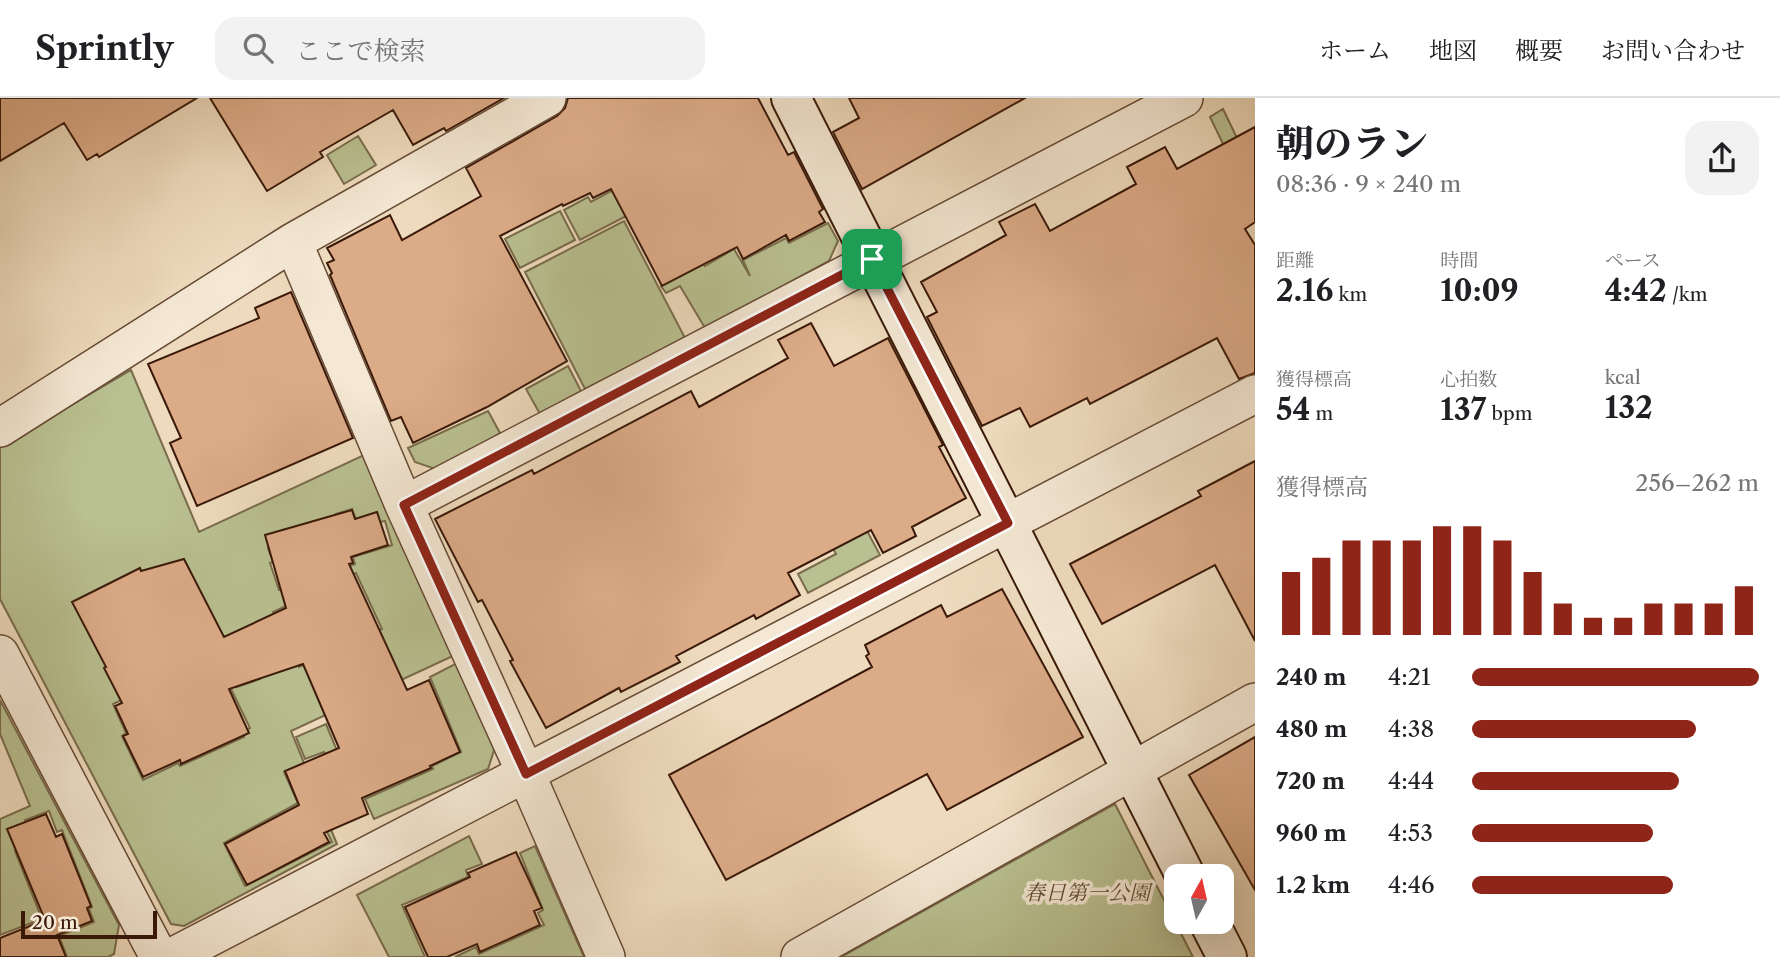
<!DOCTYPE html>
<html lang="ja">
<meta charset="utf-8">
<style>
body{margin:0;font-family:"Libre Caslon Text","Noto Serif JP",serif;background:#f2f2f2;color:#202124;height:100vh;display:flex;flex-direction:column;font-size:26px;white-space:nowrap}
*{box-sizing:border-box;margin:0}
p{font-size:23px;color:#757577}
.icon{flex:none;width:38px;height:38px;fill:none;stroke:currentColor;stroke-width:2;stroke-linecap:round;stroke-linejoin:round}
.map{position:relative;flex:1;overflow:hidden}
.sheet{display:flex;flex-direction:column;background:#fff;width:525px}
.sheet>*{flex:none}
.needle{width:46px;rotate:8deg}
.fabs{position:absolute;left:1164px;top:766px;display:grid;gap:14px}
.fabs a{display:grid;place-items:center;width:70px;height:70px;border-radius:14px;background:#fff;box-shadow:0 7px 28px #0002;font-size:35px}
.scale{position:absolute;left:21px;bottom:18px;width:136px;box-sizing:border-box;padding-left:7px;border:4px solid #3a1908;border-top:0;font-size:19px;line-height:24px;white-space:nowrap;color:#3a1908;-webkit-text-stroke:5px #f4e8d4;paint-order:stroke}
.pin{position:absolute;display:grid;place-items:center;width:60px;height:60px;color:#fff;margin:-30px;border-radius:14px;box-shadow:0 4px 10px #0006}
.round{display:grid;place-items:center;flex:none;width:74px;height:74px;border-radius:21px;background:#f2f2f2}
.overview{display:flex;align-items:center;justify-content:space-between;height:119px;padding:0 21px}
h1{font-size:38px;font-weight:800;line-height:52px}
.stats{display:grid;grid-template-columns:repeat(3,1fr);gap:10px;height:119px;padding:7px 21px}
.stats div{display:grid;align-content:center}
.stats b{font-size:30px;font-weight:800}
.stats small{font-size:19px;font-weight:400}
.stats p{font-size:19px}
.chart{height:196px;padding:14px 21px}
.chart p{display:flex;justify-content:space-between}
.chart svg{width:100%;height:126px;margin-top:7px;stroke:#8f2418;stroke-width:6}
ul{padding:0 21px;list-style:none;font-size:23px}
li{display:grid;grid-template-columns:112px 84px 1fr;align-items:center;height:52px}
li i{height:18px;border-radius:9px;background:#8f2418}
header{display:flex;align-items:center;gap:42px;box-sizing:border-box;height:98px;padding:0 35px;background:#fff;border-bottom:2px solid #e0e0e0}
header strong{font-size:33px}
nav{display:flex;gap:38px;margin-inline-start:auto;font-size:24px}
.search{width:490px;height:63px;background:#f2f2f2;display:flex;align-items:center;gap:18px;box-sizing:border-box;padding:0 24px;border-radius:21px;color:#757577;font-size:26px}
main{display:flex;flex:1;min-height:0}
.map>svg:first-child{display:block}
</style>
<header>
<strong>Sprintly</strong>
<div class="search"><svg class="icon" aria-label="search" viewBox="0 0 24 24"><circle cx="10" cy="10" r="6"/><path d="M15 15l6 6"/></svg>ここで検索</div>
<nav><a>ホーム</a><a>地図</a><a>概要</a><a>お問い合わせ</a></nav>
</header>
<main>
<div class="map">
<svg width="1255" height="859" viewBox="0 0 1255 859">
<rect width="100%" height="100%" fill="#eedbbd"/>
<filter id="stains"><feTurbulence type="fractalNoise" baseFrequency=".00286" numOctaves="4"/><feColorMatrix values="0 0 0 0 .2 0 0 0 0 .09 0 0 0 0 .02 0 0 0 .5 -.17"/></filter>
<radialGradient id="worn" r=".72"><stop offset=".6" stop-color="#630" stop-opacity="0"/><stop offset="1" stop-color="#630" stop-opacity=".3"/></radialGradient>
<!-- green -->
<path fill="#b9c091" stroke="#7a6c4c" stroke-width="2" fill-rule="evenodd" d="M1223,11L1237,40L1238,77L1210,19Z
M358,38L376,67L344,86L327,57Z
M639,78L636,113L580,142L564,112L588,99L591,104Z
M560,113L575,142L520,170L505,141Z
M624,123L685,240L585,291L525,174Z
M828,125L838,143L829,163L705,230L680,188L666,195L661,188L702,165L705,168L734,151L750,178L743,162L786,140L789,145Z
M568,268L581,293L540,316L526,291Z
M131,272L199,434L364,357L455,557L291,633L337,746L184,828L171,826L0,501V349ZM352,411L356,421L377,414L380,424L385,423L392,447L353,459L355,466L279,492L270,465L273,464L268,450L337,422L336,416ZM356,475L382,531L299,569L273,514ZM251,557L260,581L237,589L229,564ZM215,558L250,630L242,634L244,639L180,668L178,665L143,682L122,638L126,635L113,606ZM302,666L311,702L332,744L245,788L224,745L298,705L284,674Z
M488,313L500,335L438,372L415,364L408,350Z
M850,401L880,457L808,495L798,476L836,456L817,418Z
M459,564L496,646L488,671L374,721L365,701L433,671L432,668L461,654L430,579Z
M0,602L119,827L114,856L108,859H67L59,838L94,824L89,811L92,809L62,732L57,734L49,713L25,722L34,746L15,753L42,821L0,837V721L30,708L0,636Z
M326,626L349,682L337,686L324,654L305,661L296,639Z
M1115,706L1193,859H841Z
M469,738L482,766L466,772L468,779L402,807L425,859H389L357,797Z
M535,748L584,859H455L476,849L479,856L544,827L538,815L543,812L520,755Z"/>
<!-- building -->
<path fill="#dcab88" stroke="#3a1908" stroke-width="2" d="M0,0H197L99,59L97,56L87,62L64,25L0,63Z
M210,0H504L446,33L444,30L413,47L393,12L320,54L323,59L267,93Z
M568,0H758L788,57L794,54L823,111L819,114L825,124L789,143L786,137L743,161L737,149L662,188L611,91L593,100L590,95L563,108L562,106L500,138L567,263L487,309L413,345L401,319L391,323L330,177L332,175L327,165L334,162L327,150L390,117L402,142L481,98L466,70L557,18L565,10Z
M849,0H1025L862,91L833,34L859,20Z
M1255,29V124L1245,131L1255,147V275L1239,281L1217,240L1090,306L1087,300L1030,329L1020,310L982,328L927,219L937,214L921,184L1006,137L999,124L1035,106L1050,133L1136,86L1127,69L1165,49L1177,71Z
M291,194L353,340L197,408L170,345L181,340L148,266L259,220L255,210Z
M811,225L834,268L888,240L943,347L939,349L966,400L912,429L916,438L883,455L871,432L788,475L800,497L756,521L754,517L676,558L680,564L621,594L619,590L546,630L510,563L513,562L482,502L478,504L435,421L532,372L534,376L691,293L699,309L788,260L778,242Z
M1255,363V543L1215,467L1102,526L1070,466L1201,398L1198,393Z
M352,412L355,421L377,414L388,447L351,459L353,465L349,466L407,592L429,582L460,654L430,668L431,670L362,700L368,716L324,735L329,744L247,787L225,746L299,707L285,673L339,650L303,566L229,591L249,635L181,666L180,662L143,679L123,638L128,636L115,608L122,605L104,570L106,569L72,504L140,470L141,473L184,461L224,539L286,510L265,437Z
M1002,491L1083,639L947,712L927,676L726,782L669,677L872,569L866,558L869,556L865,547L941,507L947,519Z
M1255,639V792L1189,677Z
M46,716L56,739L62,736L91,808L87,810L92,823L57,837L66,859H0V840L45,822L7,731Z
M516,754L542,810L534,813L540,827L480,854L477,846L447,859H428L405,809L470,779L468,775Z"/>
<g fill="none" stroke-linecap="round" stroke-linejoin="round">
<defs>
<path id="street" d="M293,144L404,407L526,676L606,859
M0,330L293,144L547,0
M404,407L1184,0
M0,556L159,859
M172,859L1255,296
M800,859L1255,604"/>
<path id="secondary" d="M791,0L1186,779
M1209,824L1227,859"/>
</defs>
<!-- street casing -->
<use href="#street" stroke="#674a35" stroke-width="40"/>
<!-- secondary casing -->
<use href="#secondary" stroke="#3a1908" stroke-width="42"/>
<!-- street -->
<use href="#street" stroke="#f4e8d4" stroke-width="37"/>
<!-- secondary -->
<use href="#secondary" stroke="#f4e8d4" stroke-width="38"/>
</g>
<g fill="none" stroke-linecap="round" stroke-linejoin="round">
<defs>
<path id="route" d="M872,161L1008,425L526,676L404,407Z"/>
</defs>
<!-- route casing -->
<use href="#route" stroke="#fff" stroke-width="14"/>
<!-- route -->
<use href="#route" stroke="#8f2418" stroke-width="9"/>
</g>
<g text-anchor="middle" stroke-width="7" stroke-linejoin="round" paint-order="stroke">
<!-- park labels -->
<g font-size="21" font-style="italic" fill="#604b31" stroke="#f4e8d4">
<text x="1087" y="802">春日第一公園</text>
</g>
</g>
<rect width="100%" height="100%" filter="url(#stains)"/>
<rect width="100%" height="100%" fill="url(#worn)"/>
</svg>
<div class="fabs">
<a><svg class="needle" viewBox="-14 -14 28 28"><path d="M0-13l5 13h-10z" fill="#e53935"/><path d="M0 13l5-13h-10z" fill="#757577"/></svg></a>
</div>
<div class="scale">20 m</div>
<div class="pin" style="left:872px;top:161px;background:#1e9e55"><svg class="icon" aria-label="arrive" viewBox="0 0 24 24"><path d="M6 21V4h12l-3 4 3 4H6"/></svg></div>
</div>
<section class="sheet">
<div class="overview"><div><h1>朝のラン</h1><p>08:36 · 9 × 240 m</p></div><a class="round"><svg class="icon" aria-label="share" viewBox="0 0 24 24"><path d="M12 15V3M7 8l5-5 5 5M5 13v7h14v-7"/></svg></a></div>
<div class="stats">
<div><p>距離</p><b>2.16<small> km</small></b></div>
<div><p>時間</p><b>10:09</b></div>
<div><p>ペース</p><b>4:42<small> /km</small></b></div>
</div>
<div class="stats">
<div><p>獲得標高</p><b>54<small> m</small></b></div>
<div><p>心拍数</p><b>137<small> bpm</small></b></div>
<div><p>kcal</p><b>132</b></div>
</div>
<div class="chart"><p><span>獲得標高</span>256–262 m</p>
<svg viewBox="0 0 160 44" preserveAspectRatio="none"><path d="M5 44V22M15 44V17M25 44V11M35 44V11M45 44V11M55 44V6M65 44V6M75 44V11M85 44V22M95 44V33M105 44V38M115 44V38M125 44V33M135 44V33M145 44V33M155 44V27"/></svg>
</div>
<ul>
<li><b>240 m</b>4:21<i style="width:100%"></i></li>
<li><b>480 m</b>4:38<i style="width:78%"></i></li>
<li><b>720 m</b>4:44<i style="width:72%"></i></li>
<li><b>960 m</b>4:53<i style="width:63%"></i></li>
<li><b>1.2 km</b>4:46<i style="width:70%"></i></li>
</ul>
</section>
</main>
